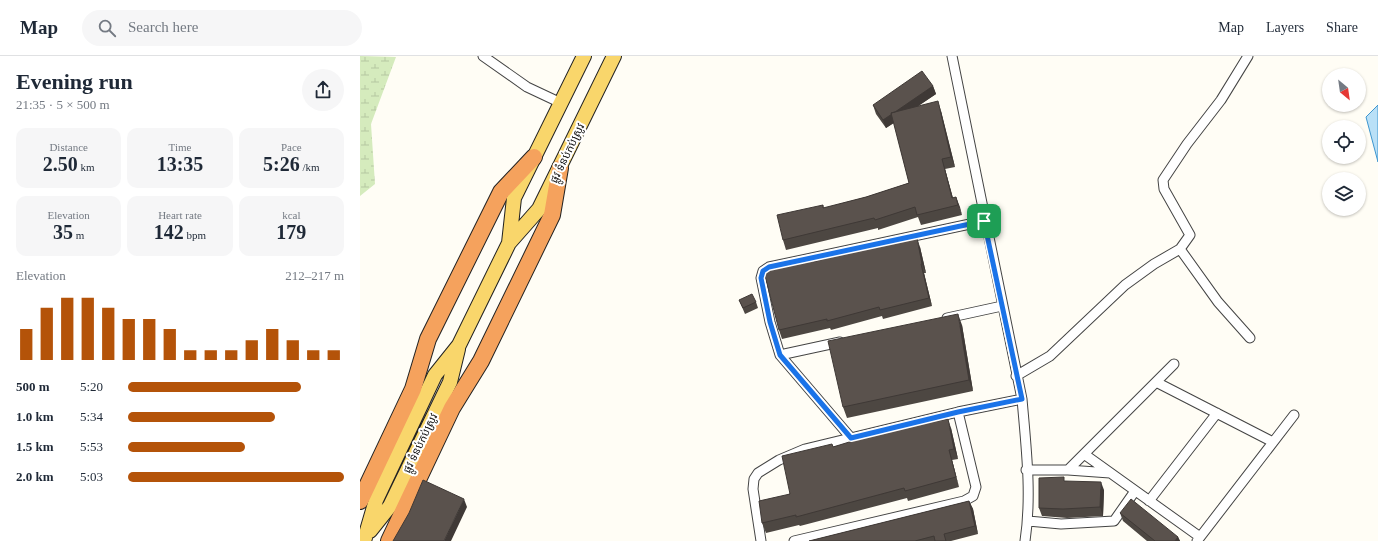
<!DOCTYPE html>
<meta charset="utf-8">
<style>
body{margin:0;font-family:"Times New Roman","Noto Sans Khmer",serif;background:#f6f6f7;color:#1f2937;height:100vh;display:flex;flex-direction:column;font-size:15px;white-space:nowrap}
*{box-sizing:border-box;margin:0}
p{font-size:13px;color:#747a83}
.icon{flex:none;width:22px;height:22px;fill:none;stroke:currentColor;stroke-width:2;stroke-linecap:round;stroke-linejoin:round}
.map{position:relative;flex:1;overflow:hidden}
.drawer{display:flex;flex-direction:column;background:#fff;width:360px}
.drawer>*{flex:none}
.needle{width:26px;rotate:151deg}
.buttons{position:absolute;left:962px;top:12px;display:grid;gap:8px}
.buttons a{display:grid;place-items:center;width:44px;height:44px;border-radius:50%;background:#fff;box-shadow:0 1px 3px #0004;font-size:20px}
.pin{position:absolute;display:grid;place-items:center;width:34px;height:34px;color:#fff;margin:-17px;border-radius:8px;box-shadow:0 2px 6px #0006}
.round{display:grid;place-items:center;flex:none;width:42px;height:42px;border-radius:21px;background:#f6f6f7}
.head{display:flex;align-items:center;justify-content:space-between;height:68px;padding:0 16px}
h1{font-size:22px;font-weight:600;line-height:30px}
.metrics{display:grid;grid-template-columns:repeat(3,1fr);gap:6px;height:68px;padding:4px 16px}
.metrics div{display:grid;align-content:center;border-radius:10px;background:#f6f6f7;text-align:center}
.metrics b{font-size:20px;font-weight:600}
.metrics small{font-size:11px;font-weight:400}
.metrics p{font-size:11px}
.chart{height:112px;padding:8px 16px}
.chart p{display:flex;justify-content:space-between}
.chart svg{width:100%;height:72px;margin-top:4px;stroke:#b45309;stroke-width:6}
ul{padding:0 16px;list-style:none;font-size:13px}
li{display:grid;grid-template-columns:64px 48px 1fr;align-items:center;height:30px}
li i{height:10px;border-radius:5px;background:#b45309}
header{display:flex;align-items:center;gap:24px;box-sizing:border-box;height:56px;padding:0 20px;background:#fff;border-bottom:1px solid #e0e1e3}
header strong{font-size:19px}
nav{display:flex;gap:22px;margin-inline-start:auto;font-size:14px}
.search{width:280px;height:36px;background:#f6f6f7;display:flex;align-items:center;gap:10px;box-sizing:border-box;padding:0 14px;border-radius:22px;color:#747a83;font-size:15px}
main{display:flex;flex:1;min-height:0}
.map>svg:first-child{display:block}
</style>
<header>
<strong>Map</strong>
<div class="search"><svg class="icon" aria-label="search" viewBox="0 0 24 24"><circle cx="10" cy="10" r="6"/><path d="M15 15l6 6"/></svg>Search here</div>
<nav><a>Map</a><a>Layers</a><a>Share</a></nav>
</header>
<main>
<section class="drawer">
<div class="head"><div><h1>Evening run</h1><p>21:35 · 5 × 500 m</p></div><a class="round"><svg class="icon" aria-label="share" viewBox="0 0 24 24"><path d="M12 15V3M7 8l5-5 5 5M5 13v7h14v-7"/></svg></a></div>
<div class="metrics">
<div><p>Distance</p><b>2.50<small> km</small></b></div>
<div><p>Time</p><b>13:35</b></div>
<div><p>Pace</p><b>5:26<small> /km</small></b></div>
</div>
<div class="metrics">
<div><p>Elevation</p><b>35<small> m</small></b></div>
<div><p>Heart rate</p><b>142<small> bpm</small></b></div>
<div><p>kcal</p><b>179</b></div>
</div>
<div class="chart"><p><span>Elevation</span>212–217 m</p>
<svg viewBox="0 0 160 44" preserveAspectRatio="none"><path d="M5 44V25M15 44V12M25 44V6M35 44V6M45 44V12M55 44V19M65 44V19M75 44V25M85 44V38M95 44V38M105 44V38M115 44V32M125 44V25M135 44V32M145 44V38M155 44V38"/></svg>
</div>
<ul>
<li><b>500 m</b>5:20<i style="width:80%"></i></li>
<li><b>1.0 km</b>5:34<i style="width:68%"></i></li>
<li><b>1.5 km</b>5:53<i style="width:54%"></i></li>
<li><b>2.0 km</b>5:03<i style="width:100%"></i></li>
</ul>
</section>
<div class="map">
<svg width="1018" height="485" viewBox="0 0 1018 485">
<defs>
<pattern id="wetland-marsh" width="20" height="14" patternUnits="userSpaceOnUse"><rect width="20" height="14" fill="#d5ebbd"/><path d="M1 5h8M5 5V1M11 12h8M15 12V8" fill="none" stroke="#b6c8a1"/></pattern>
</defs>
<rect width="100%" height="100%" fill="#fffdf5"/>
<!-- wetland -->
<path fill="url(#wetland-marsh)" d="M0,0L36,1L11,68L15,128L0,140Z"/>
<!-- water -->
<path fill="#b9e0f7" stroke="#3f96cf" d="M1018,49V106L1006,61Z"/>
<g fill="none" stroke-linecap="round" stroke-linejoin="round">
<defs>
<path id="street" d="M123,0L167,31L201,47
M592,0L662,343C666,390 672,439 665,485
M820,193L858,246L890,282
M587,262L642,250
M420,299L480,286
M656,320L690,300L765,229L794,208L820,193L830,179L804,133L803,124L827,88L861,44L888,0
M796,326L913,386
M491,382L420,299L410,266L401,222L403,215L409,211L624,165
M724,398L840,481
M666,414H708L814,308
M708,414L750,417
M789,445L857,357
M668,465L701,468L754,465L775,435
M401,485L393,433L394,423L398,417L419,404L445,393L598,356L662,343
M434,485L604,445L613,440L616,431L598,356
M837,485L934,359"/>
<path id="primary" d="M149,187L154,142L224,0
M10,475L30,450L90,326L98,293
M4,485L16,444L75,319L99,289L149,187L179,153L254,0"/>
<path id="highway" d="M0,445L53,333L68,283L141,136L174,101
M29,485L92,352L121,305L192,159L200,112"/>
</defs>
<!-- street casing -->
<use href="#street" stroke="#444" stroke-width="11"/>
<!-- primary casing -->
<use href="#primary" stroke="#222" stroke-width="16"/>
<!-- highway casing -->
<use href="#highway" stroke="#222" stroke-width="18"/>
<!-- street -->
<use href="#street" stroke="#fff" stroke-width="9"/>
<!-- primary -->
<use href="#primary" stroke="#f9d66b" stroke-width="14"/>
<!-- highway -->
<use href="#highway" stroke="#f5a25d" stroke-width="16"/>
</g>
<!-- wall -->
<path fill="#4d4742" d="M573,30L576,38L558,50L581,55L595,111L585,113L593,142L596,141L602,159L561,169L558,161L518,174V172L426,194L423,184L463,149L464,152L506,141L549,127L534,67L526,72L516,58L513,49Z
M560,191L566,217H564L572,250L523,263L522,260L471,274L470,272L422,283L419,274L453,206L504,194Z
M379,244L396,246L398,252L385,258Z
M602,269L613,335L487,362L483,351Z
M591,372L598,403L592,404L599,431L548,445L547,442L440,470L439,469L406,477L402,467L473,391Z
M705,425L744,434L743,460L707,462L682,460L679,452Z
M609,445L613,453L618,478L591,485H449Z
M760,457L818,481L820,485H787L763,465Z"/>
<!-- shaded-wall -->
<path fill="#3f3936" d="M573,30L576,38L526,72L523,64Z
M578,45L581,55L595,111L591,101Z
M582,103L585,113L595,150L592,142Z
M596,141L600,151L602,159L598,149Z
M557,182L560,191L566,217L562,208Z
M561,208L564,217L572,250L569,242Z
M598,258L602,269L613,335L609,324Z
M588,363L591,372L598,403L594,393Z
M589,394L592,404L599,431L596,421Z
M741,426L744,434L743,460L740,451Z
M104,443L107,451L91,485H84Z
M609,445L613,453L618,478L615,470Z
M818,481L820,485H815Z"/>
<!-- building -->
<path fill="#5a524d" stroke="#3f3936" d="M562,15L573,30L535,56L531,57L532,58L523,64L513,49Z
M578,45L591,101L582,103L592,142L596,141L598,149L557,159L555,151L515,164L514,162L423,184L417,159L463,149V152L506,141L549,127L531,57Z
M557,182L562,208H561L569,242L520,254L519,251L467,265V263L419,274L404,216L452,203L453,206L503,192V194Z
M392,238L396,246L383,252L379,244Z
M598,258L609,324L483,351L468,285Z
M588,363L594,393L589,394L596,421L545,435L544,432L436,461V459L402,467L399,445L430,438L422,400L472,388L473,391L525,375Z
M704,421V425L741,426L740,451L703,453L679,452V422Z
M63,424L104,443L84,485H33L49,457Z
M771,443L818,481L815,485H795L760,457Z
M609,445L615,470L584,478L586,485H575L574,480L555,485H449Z"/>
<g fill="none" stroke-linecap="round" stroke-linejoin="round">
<defs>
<path id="route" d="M624,165L662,343L598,356L491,382L420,299L410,266L401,222L403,215L409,211Z"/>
</defs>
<!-- route casing -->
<use href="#route" stroke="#fff" stroke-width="8"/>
<!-- route -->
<use href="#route" stroke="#1a73e8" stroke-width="5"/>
</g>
<g text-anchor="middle" stroke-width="4" stroke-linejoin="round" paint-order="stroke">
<!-- street labels -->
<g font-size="11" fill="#111" stroke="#fff">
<text transform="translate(207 97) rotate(-64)" y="4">ផ្លូវ ទំនប់កប់ស្រូវ</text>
<text transform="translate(60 387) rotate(-64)" y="4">ផ្លូវ ទំនប់កប់ស្រូវ</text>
</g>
</g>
</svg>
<div class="buttons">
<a><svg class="needle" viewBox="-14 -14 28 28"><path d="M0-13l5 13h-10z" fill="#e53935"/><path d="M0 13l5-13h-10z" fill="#747a83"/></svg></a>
<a><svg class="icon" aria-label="locate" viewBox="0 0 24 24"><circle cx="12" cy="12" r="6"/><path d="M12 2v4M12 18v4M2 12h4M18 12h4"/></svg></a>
<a><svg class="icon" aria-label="layers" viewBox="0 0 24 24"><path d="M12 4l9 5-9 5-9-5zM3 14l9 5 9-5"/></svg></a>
</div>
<div class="pin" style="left:624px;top:165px;background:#1e9e55"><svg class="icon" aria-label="arrive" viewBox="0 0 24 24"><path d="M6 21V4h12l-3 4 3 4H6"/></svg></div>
</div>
</main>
